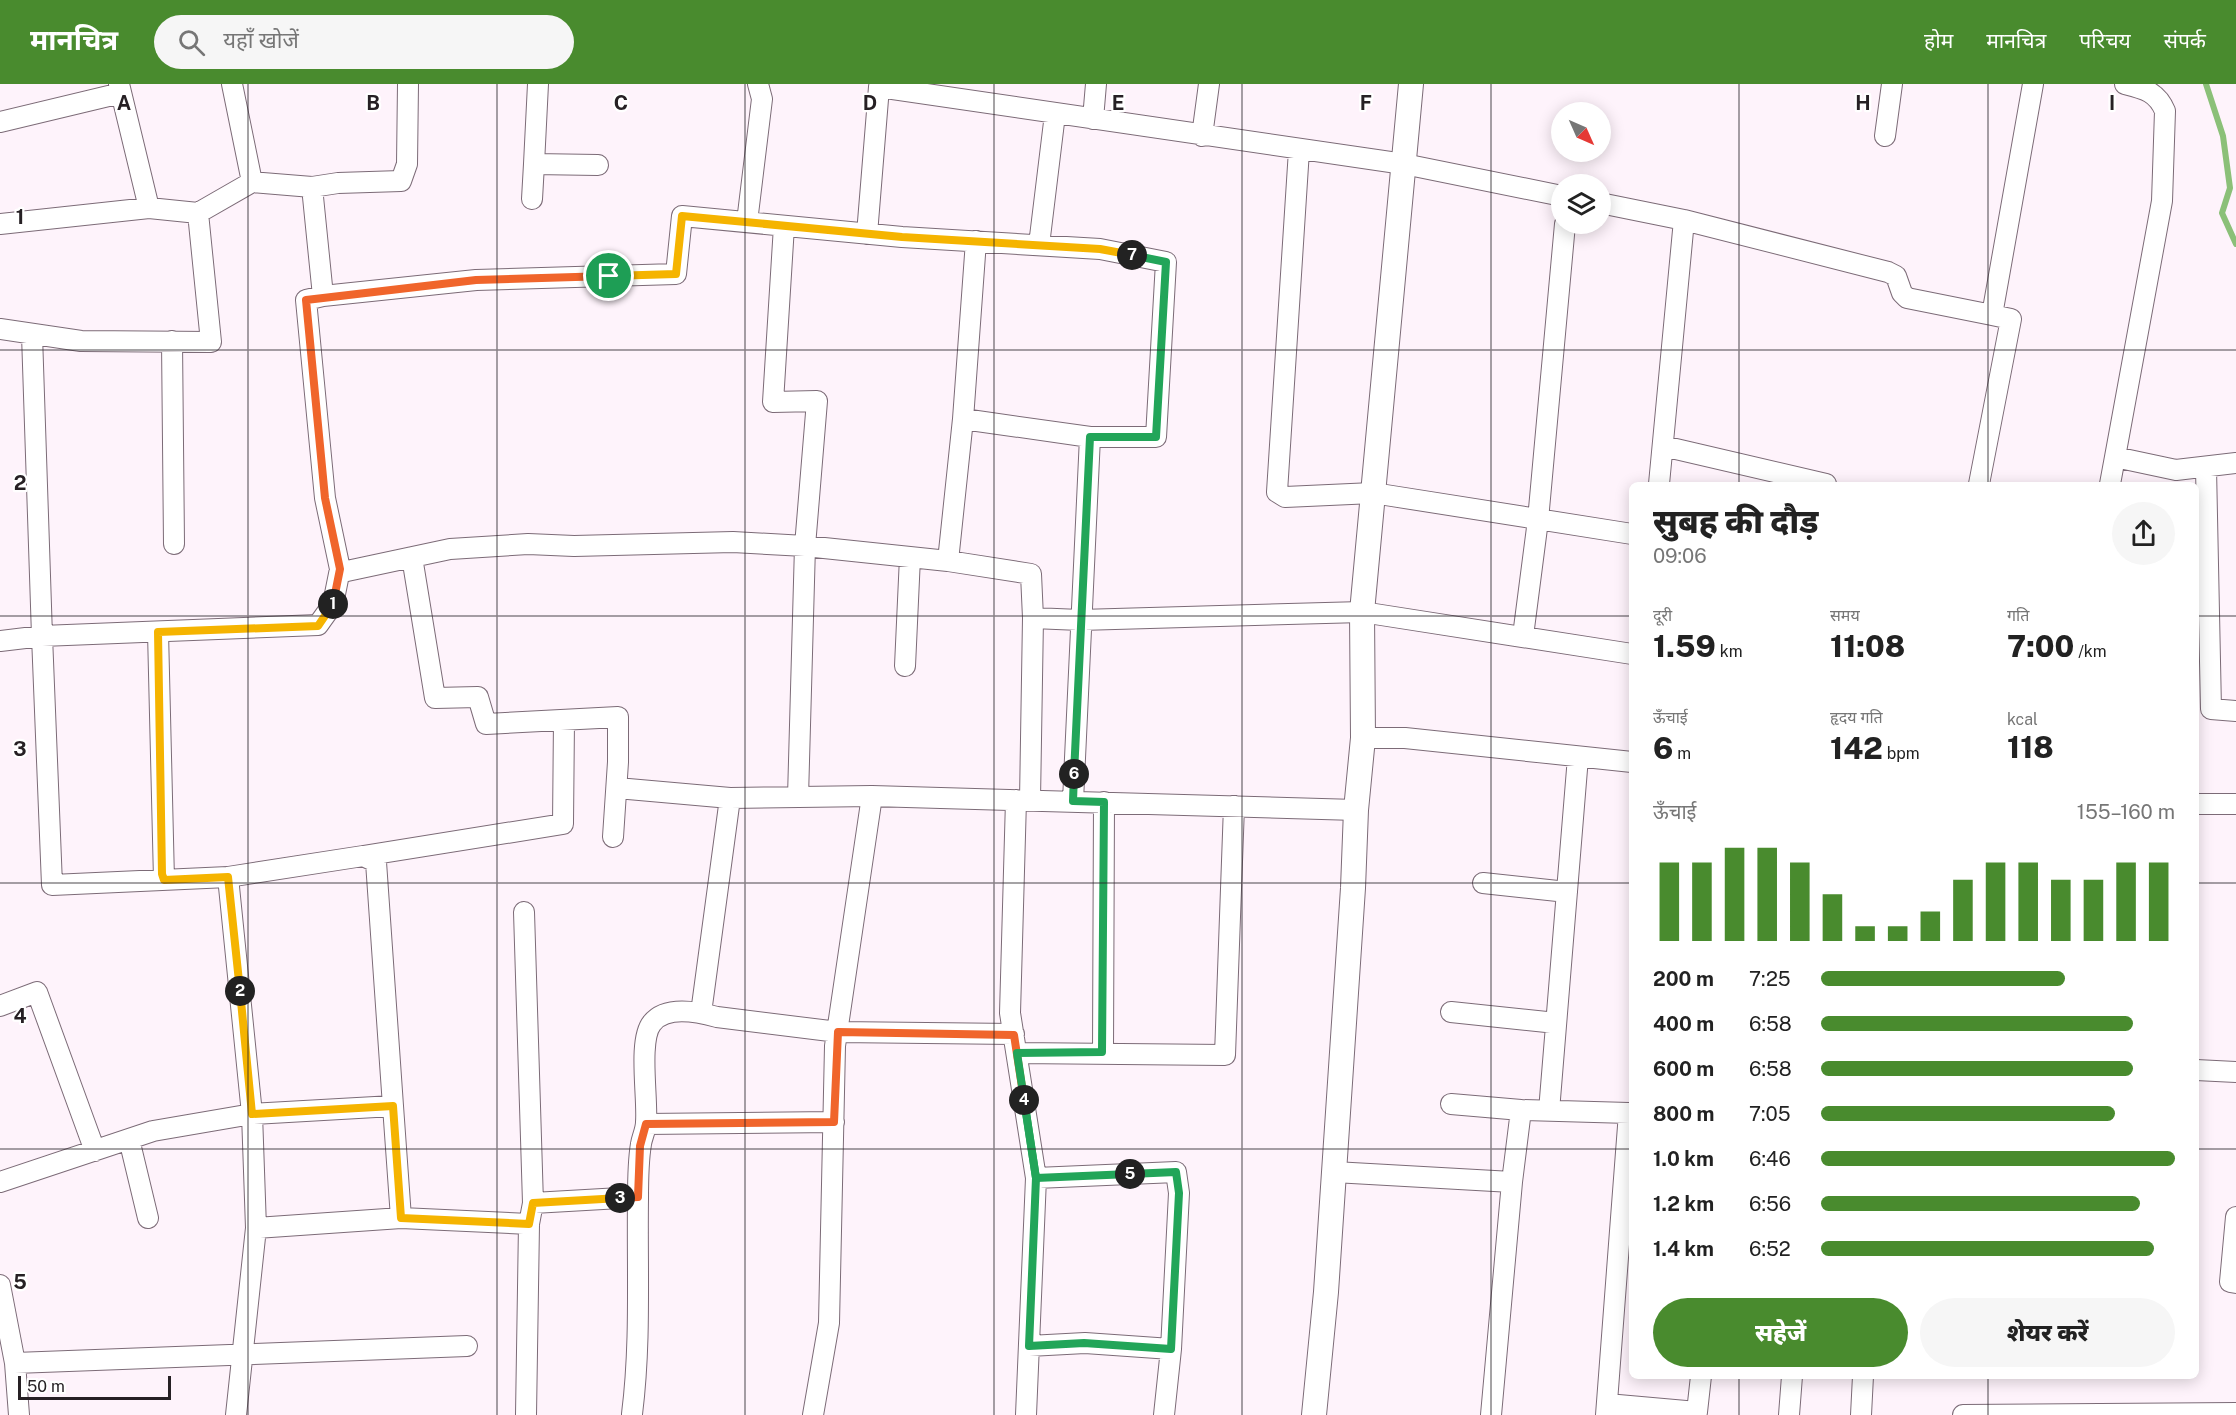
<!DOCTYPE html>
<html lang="hi">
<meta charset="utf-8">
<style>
body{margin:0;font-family:"Public Sans","Noto Sans Devanagari",sans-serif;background:#f6f6f6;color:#222;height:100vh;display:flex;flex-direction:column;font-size:22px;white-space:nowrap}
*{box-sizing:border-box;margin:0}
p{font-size:20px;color:#767676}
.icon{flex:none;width:33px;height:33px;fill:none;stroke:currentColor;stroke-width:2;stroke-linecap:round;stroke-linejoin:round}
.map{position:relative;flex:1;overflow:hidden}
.drawer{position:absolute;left:1629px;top:398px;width:570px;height:897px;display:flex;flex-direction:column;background:#fff;border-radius:9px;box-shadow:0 3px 15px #0003}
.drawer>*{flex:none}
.needle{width:39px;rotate:135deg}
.controls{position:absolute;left:1551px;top:18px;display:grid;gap:12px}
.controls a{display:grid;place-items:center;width:60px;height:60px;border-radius:50%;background:#fff;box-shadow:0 3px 15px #0003;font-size:30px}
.scale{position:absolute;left:18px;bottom:15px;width:153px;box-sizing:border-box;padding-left:6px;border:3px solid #262024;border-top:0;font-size:16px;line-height:21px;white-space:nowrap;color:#262024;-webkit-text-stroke:4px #fff;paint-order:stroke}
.pin{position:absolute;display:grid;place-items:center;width:51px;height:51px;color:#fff;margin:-26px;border:3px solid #fff;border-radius:50%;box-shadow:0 2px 6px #0007}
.km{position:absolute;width:30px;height:30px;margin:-15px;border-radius:50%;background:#222;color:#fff;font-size:16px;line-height:30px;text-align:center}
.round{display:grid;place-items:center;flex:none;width:63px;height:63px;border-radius:32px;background:#f6f6f6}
.head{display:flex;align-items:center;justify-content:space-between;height:102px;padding:0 24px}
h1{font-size:33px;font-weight:800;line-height:45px}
.metrics{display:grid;grid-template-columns:repeat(3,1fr);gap:9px;height:102px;padding:6px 24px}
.metrics div{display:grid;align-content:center}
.metrics b{font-size:30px;font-weight:800}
.metrics small{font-size:16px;font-weight:400}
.metrics p{font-size:16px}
.chart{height:168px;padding:12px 24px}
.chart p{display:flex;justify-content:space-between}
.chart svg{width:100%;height:108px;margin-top:6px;stroke:#498b2e;stroke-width:6}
.action{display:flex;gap:12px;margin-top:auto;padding:12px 24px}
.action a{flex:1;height:69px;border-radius:36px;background:#498b2e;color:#fff;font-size:24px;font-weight:800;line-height:69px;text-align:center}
.action a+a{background:#f6f6f6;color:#222}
ul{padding:0 24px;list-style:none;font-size:20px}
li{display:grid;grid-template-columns:96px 72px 1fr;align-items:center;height:45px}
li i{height:15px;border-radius:8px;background:#498b2e}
header{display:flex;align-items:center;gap:36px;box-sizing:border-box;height:84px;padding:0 30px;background:#498b2e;color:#fff}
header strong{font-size:28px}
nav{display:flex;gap:33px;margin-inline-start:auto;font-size:21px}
.search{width:420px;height:54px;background:#f6f6f6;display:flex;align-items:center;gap:15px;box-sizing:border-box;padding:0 21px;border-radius:33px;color:#767676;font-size:22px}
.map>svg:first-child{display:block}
</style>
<header>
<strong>मानचित्र</strong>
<div class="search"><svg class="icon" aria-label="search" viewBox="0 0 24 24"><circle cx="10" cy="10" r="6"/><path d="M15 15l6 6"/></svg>यहाँ खोजें</div>
<nav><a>होम</a><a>मानचित्र</a><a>परिचय</a><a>संपर्क</a></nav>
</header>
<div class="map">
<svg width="2236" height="1331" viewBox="0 0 2236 1331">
<rect width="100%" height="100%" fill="#fef3fb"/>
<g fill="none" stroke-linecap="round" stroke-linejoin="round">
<!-- stream -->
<path stroke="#8bc078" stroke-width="6" d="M2206,0L2223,52L2230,104L2222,129L2236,160"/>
<defs>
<path id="minor" d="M232,0L252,98
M538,0L534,80L598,81
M2125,0C2145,5 2157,8 2165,27L2162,117L2115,373L2176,386L2236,379
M1093,35L1096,0
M0,38L121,9
M1202,52L1209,0
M1885,52L1892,0
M1299,66L1277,408L1285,413L1373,409L1632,450
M312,103L338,99L401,97L407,80L408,0
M532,115L534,80
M1600,119L1684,136L1659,400
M198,129L252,98L312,103L323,212L476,196L676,190L682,132L902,153L1100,165L1166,178L1156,353H1090L1073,717
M1684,136L1888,188L1896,192L1902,209L1907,214L1992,231L2033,0
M747,138L762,15L758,0
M0,140L149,124
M784,142L773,318L817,317L805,462L798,713
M867,150L879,3L1404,80L1562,112
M1039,161L1055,30
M323,212L306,216L325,414L340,485L347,487L450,465L528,460L574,462L733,458L805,462L948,477L1031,490L1033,534
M0,245L81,257L211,258L198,129L149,124L119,0
M32,251L42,552L318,541L333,520L340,485
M172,257L174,460
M963,335L1090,353
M1663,362L1826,400
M2206,384L2211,625L2236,627
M1979,400L2011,235L1992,231
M2110,400L2115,373
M412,473L435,614L478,613L486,640L618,633V678L613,753
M948,477L963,335L976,157
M158,548L164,796
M1523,552L1538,436L1565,140
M0,557L42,552L52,801L228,793L252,1030L256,1144L401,1134L529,1140L526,1331
M905,582L910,473
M1363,654H1405L1632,678
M617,704L730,714L872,712
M1016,716L1010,929L1036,1094L1026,1331
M1030,716L1033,534L1080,536L1362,528L1632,570
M2196,720H2236
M363,772L563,740L564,636
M228,793L363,772L376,778L393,1022
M1483,799L1567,808
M524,828L533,1119L529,1140
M0,922L37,908L95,1067
M1451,928L1556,939
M701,929L730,714
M1103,968L1104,718
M1017,969L1225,971L1234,722
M2196,986L2236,988
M1451,1020L1521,1026
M1549,1027L1578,673
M646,1040L834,1038
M129,1055L148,1134
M1334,1088L1512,1098L1491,1331
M1036,1094L1176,1088L1179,1109L1171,1265L1164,1331
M0,1098L153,1047L252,1030L393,1022L401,1134
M1512,1098L1521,1026L1629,1029L1606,1331
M533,1119L638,1113
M2236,1133L2230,1198L2236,1199
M0,1201L15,1279L19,1331
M1029,1262L1085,1259L1171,1265
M15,1279L467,1262
M1607,1320L1697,1328L1701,1292
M632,1330C641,1259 637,1187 638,1115C638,1098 638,1078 641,1060C642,1053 646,1046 646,1038C648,1014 638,956 652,939C666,921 699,928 717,933L838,948L1014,950
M236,1331L256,1144
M813,1331L829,1239L835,962L872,712L1356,726
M1789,1331L1792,1292
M1861,1331L1863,1292
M1963,1331L2236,1329"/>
<path id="tertiary" d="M1314,1331L1326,1208L1353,804L1356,726L1363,654L1362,528L1411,0"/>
</defs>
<!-- minor casing -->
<use href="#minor" stroke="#7c6b77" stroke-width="22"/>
<!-- tertiary casing -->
<use href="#tertiary" stroke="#7c6b77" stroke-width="26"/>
<!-- minor -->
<use href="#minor" stroke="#fff" stroke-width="20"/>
<!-- tertiary -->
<use href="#tertiary" stroke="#fff" stroke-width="24"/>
</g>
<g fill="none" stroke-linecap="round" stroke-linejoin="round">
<defs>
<path id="split-1" d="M333,520L340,485L325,414L306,216L476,196L609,192"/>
<path id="split-2" d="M240,907L228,793L164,796L162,790L158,548L318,542L333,520"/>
<path id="split-3" d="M240,907L252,1030L393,1022L401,1134L529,1140L533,1119L620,1114"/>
<path id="split-4" d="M620,1114L638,1113L640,1062L646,1040L834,1038L838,948L1014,951L1024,1016"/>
<path id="split-5" d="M1024,1016L1036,1094L1029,1262L1084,1259L1171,1265L1179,1109L1176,1088L1130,1090"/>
<path id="split-6" d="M1074,690L1073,717L1104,718L1102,968L1017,969L1036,1094L1130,1090"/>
<path id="split-7" d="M1074,690L1090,353H1156L1166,178L1132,171"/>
<path id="split-8" d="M609,192L676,190L682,132L902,153L1100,165L1132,171"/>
</defs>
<!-- split-1 casing -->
<use href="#split-1" stroke="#fff" stroke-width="12"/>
<!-- split-2 casing -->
<use href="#split-2" stroke="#fff" stroke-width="12"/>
<!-- split-3 casing -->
<use href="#split-3" stroke="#fff" stroke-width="12"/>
<!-- split-4 casing -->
<use href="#split-4" stroke="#fff" stroke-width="12"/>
<!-- split-5 casing -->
<use href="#split-5" stroke="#fff" stroke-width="12"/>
<!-- split-6 casing -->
<use href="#split-6" stroke="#fff" stroke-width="12"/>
<!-- split-7 casing -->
<use href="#split-7" stroke="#fff" stroke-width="12"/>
<!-- split-8 casing -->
<use href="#split-8" stroke="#fff" stroke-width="12"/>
<!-- split-1 -->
<use href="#split-1" stroke="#f0652b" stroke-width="8"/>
<!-- split-2 -->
<use href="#split-2" stroke="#f5b400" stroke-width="8"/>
<!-- split-3 -->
<use href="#split-3" stroke="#f5b400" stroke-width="8"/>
<!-- split-4 -->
<use href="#split-4" stroke="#f0652b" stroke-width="8"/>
<!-- split-5 -->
<use href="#split-5" stroke="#22a559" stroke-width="8"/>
<!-- split-6 -->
<use href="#split-6" stroke="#22a559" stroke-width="8"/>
<!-- split-7 -->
<use href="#split-7" stroke="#22a559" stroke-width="8"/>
<!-- split-8 -->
<use href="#split-8" stroke="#f5b400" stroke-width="8"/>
</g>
<!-- grid -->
<path fill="none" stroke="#262024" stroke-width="1.5" stroke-opacity="0.55" d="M248,0V1331M497,0V1331M745,0V1331M994,0V1331M1242,0V1331M1491,0V1331M1739,0V400M1988,0V400M0,266H2236M0,532H1632M2196,532H2236M0,799H1632M2196,799H2236M0,1065H1632M2196,1065H2236M1739,1292V1331M1988,1292V1331"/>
<g font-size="20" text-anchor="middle" font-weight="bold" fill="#262024" stroke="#fff" stroke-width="4.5" stroke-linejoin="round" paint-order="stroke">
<text x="124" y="26">A</text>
<text x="373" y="26">B</text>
<text x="621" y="26">C</text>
<text x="870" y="26">D</text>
<text x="1118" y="26">E</text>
<text x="1366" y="26">F</text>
<text x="1863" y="26">H</text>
<text x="2112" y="26">I</text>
<text x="20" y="140">1</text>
<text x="20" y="406">2</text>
<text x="20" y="672">3</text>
<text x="20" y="939">4</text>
<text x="20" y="1205">5</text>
</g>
</svg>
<div class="controls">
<a><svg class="needle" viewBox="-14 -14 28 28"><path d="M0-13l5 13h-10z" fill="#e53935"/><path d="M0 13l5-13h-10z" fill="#767676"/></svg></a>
<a><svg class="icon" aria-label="layers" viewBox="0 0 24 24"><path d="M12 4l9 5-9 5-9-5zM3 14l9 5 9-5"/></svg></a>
</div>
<div class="scale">50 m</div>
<div class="pin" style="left:609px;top:192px;background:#1e9e55"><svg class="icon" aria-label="arrive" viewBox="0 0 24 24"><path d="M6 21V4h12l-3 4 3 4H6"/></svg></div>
<b class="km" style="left:333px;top:520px">1</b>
<b class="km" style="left:240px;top:907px">2</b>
<b class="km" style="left:620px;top:1114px">3</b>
<b class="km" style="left:1024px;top:1016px">4</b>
<b class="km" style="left:1130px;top:1090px">5</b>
<b class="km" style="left:1074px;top:690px">6</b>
<b class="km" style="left:1132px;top:171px">7</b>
<section class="drawer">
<div class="head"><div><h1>सुबह की दौड़</h1><p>09:06</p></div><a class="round"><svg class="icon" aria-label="share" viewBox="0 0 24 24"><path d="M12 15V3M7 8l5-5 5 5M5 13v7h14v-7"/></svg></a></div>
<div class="metrics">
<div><p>दूरी</p><b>1.59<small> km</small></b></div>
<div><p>समय</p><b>11:08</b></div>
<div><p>गति</p><b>7:00<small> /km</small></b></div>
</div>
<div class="metrics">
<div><p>ऊँचाई</p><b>6<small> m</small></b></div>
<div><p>हृदय गति</p><b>142<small> bpm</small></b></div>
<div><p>kcal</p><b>118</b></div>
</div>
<div class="chart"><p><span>ऊँचाई</span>155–160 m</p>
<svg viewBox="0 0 160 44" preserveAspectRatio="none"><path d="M5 44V12M15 44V12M25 44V6M35 44V6M45 44V12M55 44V25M65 44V38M75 44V38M85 44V32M95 44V19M105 44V12M115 44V12M125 44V19M135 44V19M145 44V12M155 44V12"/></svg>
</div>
<ul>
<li><b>200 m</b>7:25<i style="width:69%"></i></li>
<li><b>400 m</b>6:58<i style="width:88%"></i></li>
<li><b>600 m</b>6:58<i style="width:88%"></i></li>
<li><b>800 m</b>7:05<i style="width:83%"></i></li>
<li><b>1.0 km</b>6:46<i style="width:100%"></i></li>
<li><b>1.2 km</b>6:56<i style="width:90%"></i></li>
<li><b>1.4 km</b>6:52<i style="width:94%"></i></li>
</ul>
<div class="action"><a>सहेजें</a><a>शेयर करें</a></div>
</section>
</div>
